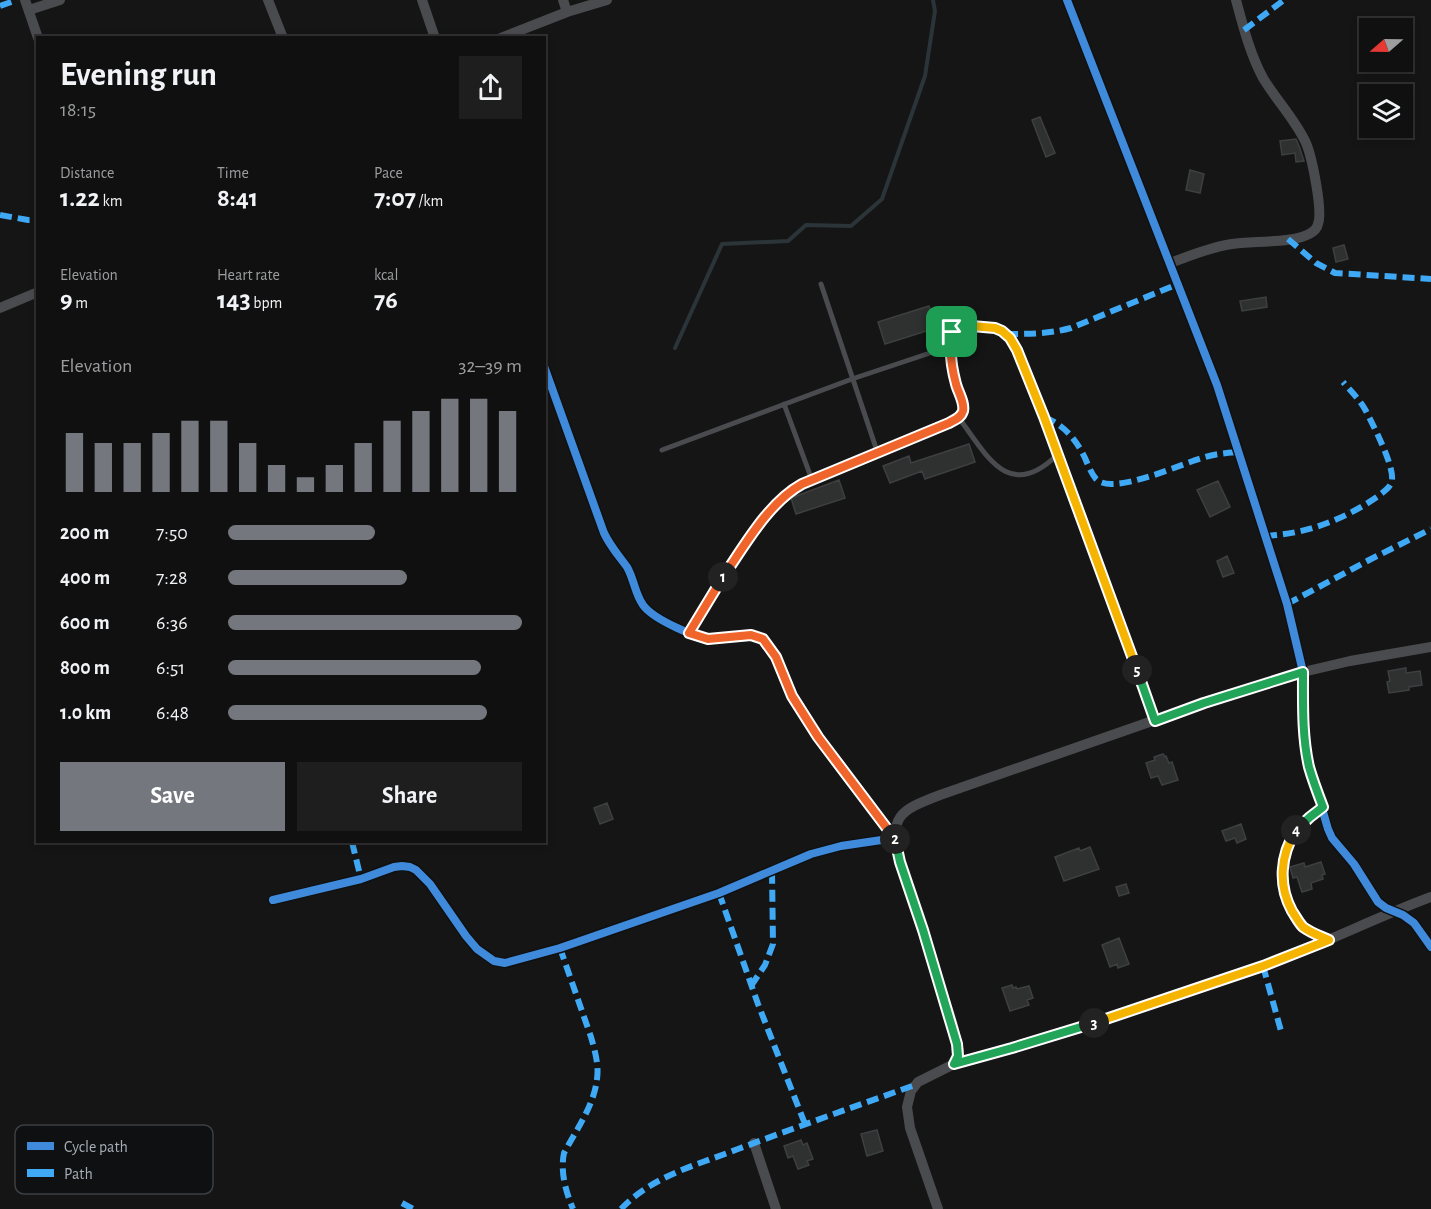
<!DOCTYPE html>
<meta charset="utf-8">
<style>
body{margin:0;font-family:"Alegreya Sans",sans-serif;background:#1e1e1e;color:#f1f3f6;height:100vh;display:flex;flex-direction:column;font-size:22px;white-space:nowrap}
*{box-sizing:border-box;margin:0}
p{font-size:20px;color:#9c9d9f}
.icon{flex:none;width:33px;height:33px;fill:none;stroke:currentColor;stroke-width:2;stroke-linecap:round;stroke-linejoin:round}
.map{position:relative;flex:1;overflow:hidden}
.details{position:absolute;left:36px;top:36px;width:510px;height:807px;display:flex;flex-direction:column;background:#101010;border-radius:0px;box-shadow:0 3px 9px #0003,0 0 0 2px #303030}
.details>*{flex:none}
.needle{width:39px;rotate:250deg}
.tools{position:absolute;left:1359px;top:18px;display:grid;gap:12px}
.tools a{display:grid;place-items:center;width:54px;height:54px;border-radius:0px;background:#101010;box-shadow:0 3px 9px #0003,0 0 0 2px #303030;font-size:30px}
.pin{position:absolute;display:grid;place-items:center;width:51px;height:51px;color:#fff;margin:-26px;border-radius:12px;box-shadow:0 3px 9px #0006}
.km{position:absolute;width:30px;height:30px;margin:-15px;border-radius:50%;background:#222;color:#fff;font-size:16px;line-height:30px;text-align:center}
.round{display:grid;place-items:center;flex:none;width:63px;height:63px;border-radius:0px;background:#1e1e1e}
.overview{display:flex;align-items:center;justify-content:space-between;height:102px;padding:0 24px}
h1{font-size:33px;font-weight:600;line-height:45px}
.stats{display:grid;grid-template-columns:repeat(3,1fr);gap:9px;height:102px;padding:6px 24px}
.stats div{display:grid;align-content:center}
.stats b{font-size:26px;font-weight:600}
.stats small{font-size:16px;font-weight:400}
.stats p{font-size:16px}
.chart{height:168px;padding:12px 24px}
.chart p{display:flex;justify-content:space-between}
.chart svg{width:100%;height:108px;margin-top:6px;stroke:#74787e;stroke-width:6}
.action{display:flex;gap:12px;margin-top:auto;padding:12px 24px}
.action a{flex:1;height:69px;border-radius:0px;background:#74787e;color:#fff;font-size:24px;font-weight:600;line-height:69px;text-align:center}
.action a+a{background:#1e1e1e;color:#f1f3f6}
ul{padding:0 24px;list-style:none;font-size:20px}
li{display:grid;grid-template-columns:96px 72px 1fr;align-items:center;height:45px}
li i{height:15px;border-radius:8px;background:#74787e}
.map>svg:first-child{display:block}
</style>
<div class="map">
<svg width="1431" height="1209" viewBox="0 0 1431 1209">
<rect width="100%" height="100%" fill="#151515"/>
<g fill="none" stroke-linecap="round" stroke-linejoin="round">
<!-- stream -->
<path stroke="#2b3438" stroke-width="4" d="M675,348L722,244L788,241L806,225L851,226L882,199L925,76L935,11L933,0"/>
</g>
<!-- building -->
<path fill="#2f3030" stroke="#3d3f41" stroke-width="1.5" d="M1040,117L1055,153L1046,157L1032,120Z
M1296,139L1299,146L1304,161L1296,162L1295,153L1282,155L1280,141Z
M1190,170L1204,174L1200,193L1186,190Z
M1344,245L1348,259L1336,262L1333,248Z
M1266,297L1267,307L1242,311L1240,301Z
M929,306L936,328L885,344L878,322Z
M969,444L975,462L925,479L922,471L890,483L883,466L909,456L911,463Z
M839,480L845,498L796,514L791,498Z
M1218,481L1230,507L1210,517L1197,490Z
M1227,556L1234,573L1223,577L1217,561Z
M1406,668V673L1420,671L1422,685L1409,687V690L1389,693L1387,682L1390,681L1388,671Z
M1163,754L1165,757L1166,756L1169,763L1172,762L1178,780L1162,785L1158,776L1151,778L1146,763L1155,760L1154,757Z
M607,803L613,819L600,824L594,808Z
M1241,824L1246,839L1237,843L1235,838L1226,841L1222,831Z
M1090,847L1099,869L1064,881L1055,857L1079,848L1080,851Z
M1321,862L1325,874L1322,875L1323,879L1311,883L1312,889L1302,892L1297,877L1293,878L1290,867L1304,863L1305,867Z
M1126,884L1129,893L1119,896L1116,887Z
M1119,938L1129,964L1118,968L1117,964L1110,967L1102,945Z
M1012,985L1013,988L1016,987L1017,989L1029,986L1033,998L1027,1000L1029,1005L1010,1011L1002,988Z
M877,1130L883,1151L867,1156L861,1134Z
M801,1140L803,1145L807,1143L813,1159L807,1161L809,1165L798,1169L793,1156L788,1158L784,1146Z"/>
<g fill="none" stroke-linecap="round" stroke-linejoin="round">
<!-- service -->
<path stroke="#4a4b4e" stroke-width="5" d="M821,284L878,454
M784,404L812,480
M959,418C987,456 1009,502 1057,455
M662,450L852,379L951,346
M689,633L741,550L776,504L786,495L802,484L878,454L959,418C962,414 964,411 963,405C962,399 959,393 957,387C953,373 943,331 960,325C1007,324 1011,335 1028,375L1155,721"/>
<!-- minor -->
<path stroke="#4a4b4e" stroke-width="10" d="M25,0L38,38
M268,0L283,38
M422,0L435,38
M563,0L567,12
M1067,0L1217,385L1287,604L1303,672V706L1307,757L1328,829L1332,838L1354,864L1378,902L1386,908L1403,915L1414,923L1431,947
M29,10L60,0
M501,38L567,12L607,0
M1170,263C1190,256 1210,247 1232,244C1251,241 1294,243 1309,234C1313,232 1317,229 1318,224C1323,211 1312,157 1306,143C1295,119 1276,100 1263,78C1250,54 1243,26 1236,0
M0,308L38,292
M1323,807C1313,815 1302,822 1295,832C1278,856 1279,888 1293,912C1296,918 1299,923 1304,927C1311,933 1321,936 1329,940
M273,900L361,879L394,867L402,866L410,867L416,870L430,884L466,936L477,949L494,961L505,963L560,948L719,893L811,854L841,846L895,838C863,795 828,755 800,709C789,691 778,653 764,641C752,630 730,638 716,639C698,640 653,619 643,605C635,594 634,579 627,567C619,556 610,546 604,533L544,366
M954,1064C1058,1035 1161,1003 1262,966C1320,946 1374,918 1431,897
M754,1143L776,1209
M938,1209L910,1128L907,1107L911,1091L918,1082L954,1064L958,1059L959,1051L952,1022L900,862C889,816 898,811 940,795L1204,703L1303,672L1350,661L1431,647"/>
<!-- quiet -->
<path stroke="#3fa9f5" stroke-width="6" stroke-dasharray="12 6" stroke-linecap="butt" d="M0,6L17,0
M1244,30L1284,0
M0,215L28,220H38
M1288,239L1316,263L1335,273L1431,279
M1006,334C1028,334 1049,334 1071,328L1178,284
M1044,417C1064,425 1076,439 1085,458C1088,465 1091,473 1096,479C1112,496 1181,464 1202,458C1214,454 1226,453 1238,452
M1265,536C1306,534 1343,520 1377,497C1383,492 1391,488 1392,480C1394,465 1373,425 1366,411C1360,400 1351,391 1343,382
M1287,604L1371,559L1431,529
M352,842L361,879
M719,893L758,1004L805,1124
M560,948L591,1037C595,1051 599,1065 597,1079C594,1106 576,1130 564,1153C560,1172 566,1192 573,1209
M1263,966L1281,1031
M751,986L765,965L773,944L772,871
M402,1203L413,1209
M621,1209C652,1176 697,1165 738,1149C797,1127 856,1106 915,1085"/>
<defs>
<path id="cycleway" d="M1067,0L1217,385L1287,604L1303,672V706L1307,757L1328,829L1332,838L1354,864L1378,902L1386,908L1403,915L1414,923L1431,947
M273,900L361,879L394,867L402,866L410,867L416,870L430,884L466,936L477,949L494,961L505,963L560,948L719,893L811,854L841,846L895,838C863,795 828,755 800,709C789,691 778,653 764,641C752,630 730,638 716,639C698,640 653,619 643,605C635,594 634,579 627,567C619,556 610,546 604,533L544,366"/>
</defs>
<!-- cycleway casing -->
<use href="#cycleway" stroke="#0f1011" stroke-width="11"/>
<!-- cycleway -->
<use href="#cycleway" stroke="#408adc" stroke-width="8"/>
</g>
<g fill="none" stroke-linecap="round" stroke-linejoin="round">
<defs>
<path id="split-1" d="M723,577C745,545 768,503 802,484L949,423C954,420 961,418 963,411C965,403 958,392 956,384C951,366 949,350 952,332"/>
<path id="split-2" d="M723,577L689,633L708,639L751,635L763,639L776,657L792,696L818,737L895,839"/>
<path id="split-3" d="M895,839L900,862L923,930L957,1044L958,1056L954,1064L1012,1048L1094,1023"/>
<path id="split-4" d="M1094,1023L1263,966L1329,940C1320,936 1311,933 1303,927C1299,923 1296,917 1292,911C1278,885 1280,856 1296,830"/>
<path id="split-5" d="M1137,670L1155,721L1204,703L1303,672C1303,704 1302,736 1309,767C1313,781 1318,794 1323,807L1310,817L1296,830"/>
<path id="split-6" d="M952,332L956,327L960,325L995,328L1002,331L1010,338L1017,350L1044,417L1137,670"/>
</defs>
<!-- split-1 casing -->
<use href="#split-1" stroke="#fff" stroke-width="12"/>
<!-- split-2 casing -->
<use href="#split-2" stroke="#fff" stroke-width="12"/>
<!-- split-3 casing -->
<use href="#split-3" stroke="#fff" stroke-width="12"/>
<!-- split-4 casing -->
<use href="#split-4" stroke="#fff" stroke-width="12"/>
<!-- split-5 casing -->
<use href="#split-5" stroke="#fff" stroke-width="12"/>
<!-- split-6 casing -->
<use href="#split-6" stroke="#fff" stroke-width="12"/>
<!-- split-1 -->
<use href="#split-1" stroke="#f0652b" stroke-width="8"/>
<!-- split-2 -->
<use href="#split-2" stroke="#f0652b" stroke-width="8"/>
<!-- split-3 -->
<use href="#split-3" stroke="#22a559" stroke-width="8"/>
<!-- split-4 -->
<use href="#split-4" stroke="#f5b400" stroke-width="8"/>
<!-- split-5 -->
<use href="#split-5" stroke="#22a559" stroke-width="8"/>
<!-- split-6 -->
<use href="#split-6" stroke="#f5b400" stroke-width="8"/>
</g>
<!-- legend -->
<rect x="15" y="1125" width="198" height="69" rx="9" fill="#0f1011" stroke="#3d3f43" stroke-width="1.5"/>
<rect x="27" y="1142" width="27" height="8" fill="#408adc"/>
<rect x="27" y="1169" width="27" height="8" fill="#3fa9f5"/>
<g font-size="16" fill="#a7adb6">
<text x="64" y="1152">Cycle path</text>
<text x="64" y="1179">Path</text>
</g>
</svg>
<div class="tools">
<a><svg class="needle" viewBox="-14 -14 28 28"><path d="M0-13l5 13h-10z" fill="#e53935"/><path d="M0 13l5-13h-10z" fill="#9c9d9f"/></svg></a>
<a><svg class="icon" aria-label="layers" viewBox="0 0 24 24"><path d="M12 4l9 5-9 5-9-5zM3 14l9 5 9-5"/></svg></a>
</div>
<div class="pin" style="left:952px;top:332px;background:#1e9e55"><svg class="icon" aria-label="arrive" viewBox="0 0 24 24"><path d="M6 21V4h12l-3 4 3 4H6"/></svg></div>
<b class="km" style="left:723px;top:577px">1</b>
<b class="km" style="left:895px;top:839px">2</b>
<b class="km" style="left:1094px;top:1023px">3</b>
<b class="km" style="left:1296px;top:830px">4</b>
<b class="km" style="left:1137px;top:670px">5</b>
<section class="details">
<div class="overview"><div><h1>Evening run</h1><p>18:15</p></div><a class="round"><svg class="icon" aria-label="share" viewBox="0 0 24 24"><path d="M12 15V3M7 8l5-5 5 5M5 13v7h14v-7"/></svg></a></div>
<div class="stats">
<div><p>Distance</p><b>1.22<small> km</small></b></div>
<div><p>Time</p><b>8:41</b></div>
<div><p>Pace</p><b>7:07<small> /km</small></b></div>
</div>
<div class="stats">
<div><p>Elevation</p><b>9<small> m</small></b></div>
<div><p>Heart rate</p><b>143<small> bpm</small></b></div>
<div><p>kcal</p><b>76</b></div>
</div>
<div class="chart"><p><span>Elevation</span>32–39 m</p>
<svg viewBox="0 0 160 44" preserveAspectRatio="none"><path d="M5 44V20M15 44V24M25 44V24M35 44V20M45 44V15M55 44V15M65 44V24M75 44V33M85 44V38M95 44V33M105 44V24M115 44V15M125 44V11M135 44V6M145 44V6M155 44V11"/></svg>
</div>
<ul>
<li><b>200 m</b>7:50<i style="width:50%"></i></li>
<li><b>400 m</b>7:28<i style="width:61%"></i></li>
<li><b>600 m</b>6:36<i style="width:100%"></i></li>
<li><b>800 m</b>6:51<i style="width:86%"></i></li>
<li><b>1.0 km</b>6:48<i style="width:88%"></i></li>
</ul>
<div class="action"><a>Save</a><a>Share</a></div>
</section>
</div>
